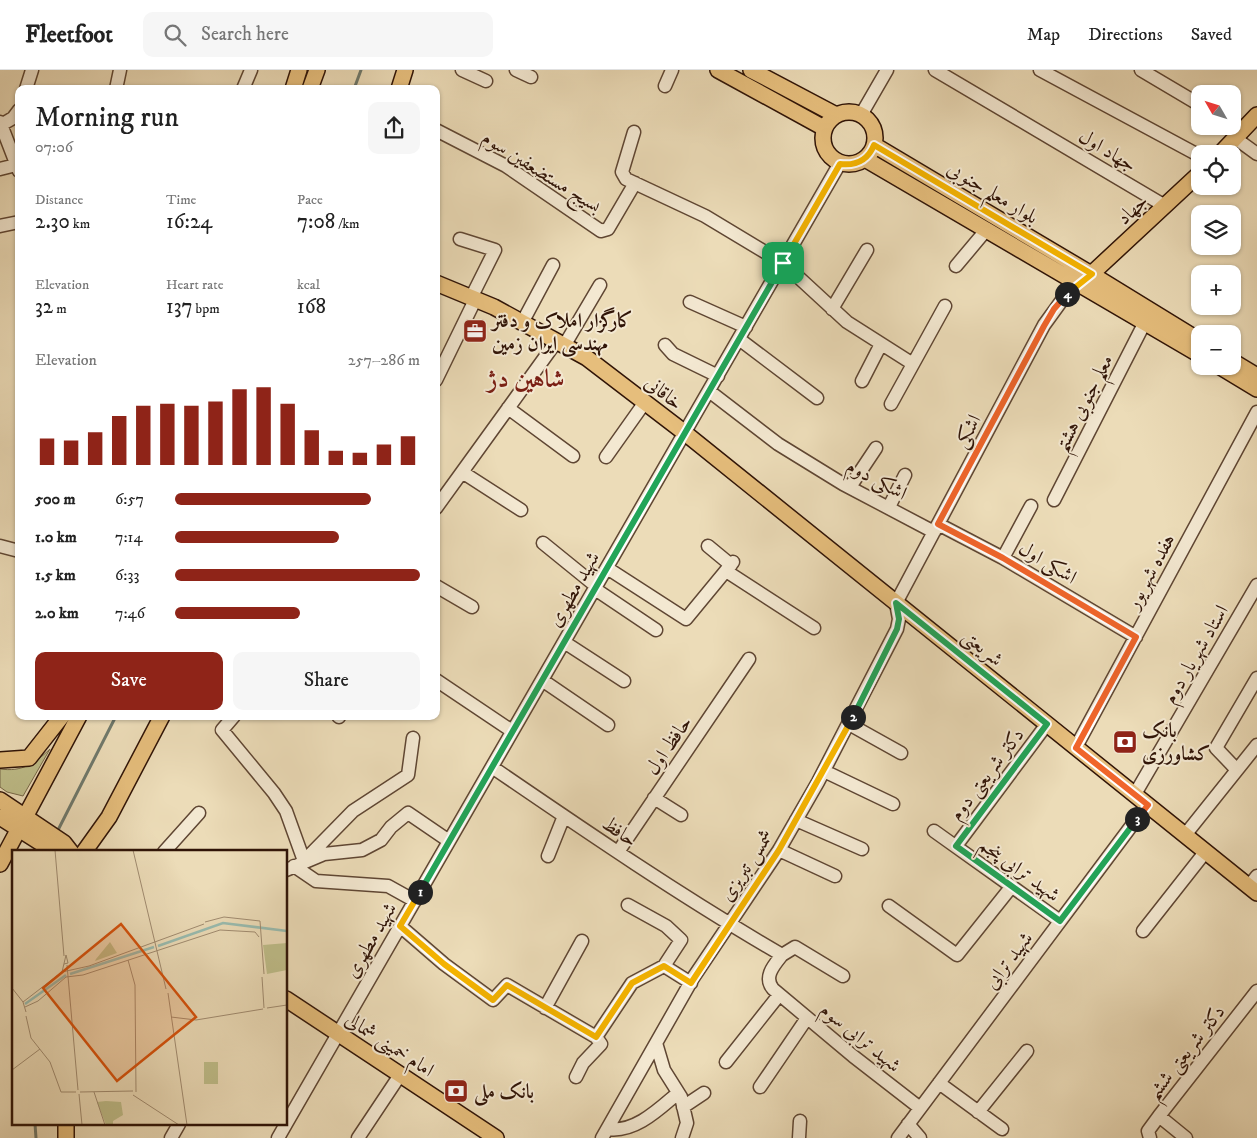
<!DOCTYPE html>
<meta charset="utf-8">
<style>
body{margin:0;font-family:"IM FELL DW Pica",Amiri,serif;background:#f6f6f6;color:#222;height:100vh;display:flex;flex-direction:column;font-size:19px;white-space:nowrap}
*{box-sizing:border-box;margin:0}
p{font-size:16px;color:#767676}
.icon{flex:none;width:28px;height:28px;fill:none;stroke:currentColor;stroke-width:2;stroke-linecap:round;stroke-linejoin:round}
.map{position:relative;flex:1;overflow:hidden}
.sheet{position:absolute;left:15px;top:15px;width:425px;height:635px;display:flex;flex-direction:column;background:#fff;border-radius:10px;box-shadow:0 1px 4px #0004}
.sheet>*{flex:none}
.needle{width:32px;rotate:309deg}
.buttons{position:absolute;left:1191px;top:15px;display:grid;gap:10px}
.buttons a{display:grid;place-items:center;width:50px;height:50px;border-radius:10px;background:#fff;box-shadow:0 1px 4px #0004;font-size:25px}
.pin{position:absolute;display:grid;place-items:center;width:42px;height:42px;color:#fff;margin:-21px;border-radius:10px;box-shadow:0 2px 8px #0006}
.km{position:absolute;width:25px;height:25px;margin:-12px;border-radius:50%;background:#222;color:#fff;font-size:14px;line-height:25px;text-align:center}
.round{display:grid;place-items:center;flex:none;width:52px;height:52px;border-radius:10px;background:#f6f6f6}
.head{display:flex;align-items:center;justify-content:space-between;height:85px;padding:0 20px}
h1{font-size:28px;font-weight:600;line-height:38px}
.stats{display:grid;grid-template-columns:repeat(3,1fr);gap:8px;height:85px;padding:5px 20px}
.stats div{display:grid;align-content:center}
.stats b{font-size:21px;font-weight:600}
.stats small{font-size:14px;font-weight:400}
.stats p{font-size:14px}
.chart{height:140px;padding:10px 20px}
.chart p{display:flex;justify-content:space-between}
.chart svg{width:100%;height:90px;margin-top:5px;stroke:#8f2418;stroke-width:6}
.primary-button{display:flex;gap:10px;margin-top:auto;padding:10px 20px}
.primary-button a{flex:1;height:58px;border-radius:10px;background:#8f2418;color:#fff;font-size:20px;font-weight:600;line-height:58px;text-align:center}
.primary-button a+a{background:#f6f6f6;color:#222}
ul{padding:0 20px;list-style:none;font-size:16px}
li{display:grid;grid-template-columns:80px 60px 1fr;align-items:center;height:38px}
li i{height:12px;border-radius:6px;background:#8f2418}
header{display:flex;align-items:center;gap:30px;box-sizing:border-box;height:70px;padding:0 25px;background:#fff;border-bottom:1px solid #e0e0e0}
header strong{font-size:24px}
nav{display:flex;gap:28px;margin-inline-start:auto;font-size:18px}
.search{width:350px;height:45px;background:#f6f6f6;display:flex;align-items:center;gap:12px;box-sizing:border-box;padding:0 18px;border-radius:10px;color:#767676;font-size:19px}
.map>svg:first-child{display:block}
</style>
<header>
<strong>Fleetfoot</strong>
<div class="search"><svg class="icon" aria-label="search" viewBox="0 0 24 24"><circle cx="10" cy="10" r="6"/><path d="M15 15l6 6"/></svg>Search here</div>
<nav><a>Map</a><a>Directions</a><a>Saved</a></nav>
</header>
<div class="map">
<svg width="1257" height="1068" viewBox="0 0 1257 1068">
<rect width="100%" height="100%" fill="#ecdcb8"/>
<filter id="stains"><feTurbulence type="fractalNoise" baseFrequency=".004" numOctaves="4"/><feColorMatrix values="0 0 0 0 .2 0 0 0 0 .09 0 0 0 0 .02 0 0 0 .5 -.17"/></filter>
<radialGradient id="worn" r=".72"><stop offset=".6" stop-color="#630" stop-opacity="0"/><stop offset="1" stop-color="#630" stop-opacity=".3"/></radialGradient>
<!-- green -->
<path fill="#bfbe8a" stroke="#786948" d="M50,679L23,726L7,722L0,717V699C22,702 34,694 50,679Z"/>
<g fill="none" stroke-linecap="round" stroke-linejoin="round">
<!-- stream -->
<path stroke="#6f796c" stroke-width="3" d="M354,19L361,0
M56,764L116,646
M35,1054L36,1068"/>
<defs>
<path id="minor" d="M462,0L486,11
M516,0L531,7
M935,0L1165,136
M1040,0L1200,86
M1141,0L1200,35
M665,16L672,0
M26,19L32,0
M116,19L120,0
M243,19L251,0
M861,45L887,0
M0,52L19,101
M1,55L13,48L19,40
M436,60L506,96L601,161L608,159L635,113
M634,62L622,102L626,109L705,146L783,193L847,252L913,294
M1235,68L1257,84
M0,99L16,95
M0,156L19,152
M460,169L495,180L471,228
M956,196L987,159
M690,232L746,257
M832,239L867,180
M522,253L553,195
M739,269L817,328
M665,275L673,284L718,306
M564,276L600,215
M436,310L475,230
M862,311L881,274
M709,321L778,374L843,414L934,462
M891,334L945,236
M508,338L573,386
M606,387L645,332
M462,402L521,440
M850,417L876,378
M1054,430L1145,252
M889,437L905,405
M436,438L556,272
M938,454L1003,488L1136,567
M543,473L596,516
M0,476L19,481
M708,476L731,495
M1003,488L1031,436
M607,498L686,549L733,492
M726,501L814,558
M436,516L472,537
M595,519L656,560
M564,572L624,611
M436,610L512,661
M542,610L608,655
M234,646L222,660L274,723L286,741L304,791L353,741L408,705L413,668
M338,646L339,647
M849,654L901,683
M1076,677L1257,342
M492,697C587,762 682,827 782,885C774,895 763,907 773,919L853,986L920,1038
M1237,700L1216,678L1257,608
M824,701L893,734
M1135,724L1257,515
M654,728L681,745
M796,750L862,779
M934,761L1060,851
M1185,765L1257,675
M956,776L1047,654
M779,780L835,806
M164,782L199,743
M618,782L749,589
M548,786L564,746
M294,796L316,811L388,816L415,831
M286,800L324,784L362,780L381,770L391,757L408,743L449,771
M1249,816L1257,806
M628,835L666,856L681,870L664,896
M889,836L957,885L1012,816
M400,856L444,894L493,930L507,915L596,967L601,974L583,993L576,1007
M1143,861L1206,781
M782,885L795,877L843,906
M545,938L582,871
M596,967L632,913L664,896L691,913
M656,973L664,1000L681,1027L687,1053L682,1068
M726,992L779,925
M939,1013L1002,1059
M760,1017L807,948
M683,1037L704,1023
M978,1042L1027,981
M1159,1046L1186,1068
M286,1054L840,93
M908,1054L920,1068
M608,1059C635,1063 659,1039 678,1023
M171,1068L179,1054
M278,1068L286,1054
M358,1068L400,1005
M602,1068L693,908L779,780L818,712L897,559L899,549L896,533L1044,255L1065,226L1081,213
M799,1068L800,1051
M898,1068L1147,735
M1150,1068L1148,1061L1159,1046L1257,921"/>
<path id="major" d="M718,0L824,58
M751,0L836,45
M293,19L299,0
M310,19L317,0
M399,19L405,0
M823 68a26 26 0 1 1 52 0a26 26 0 1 1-52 0Z
M874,75L1091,204L1200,271
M1220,84L1257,45
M865,89L1200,285
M1086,209L1200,103
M436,213L494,237L587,288L685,363L1257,823
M1232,291L1257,306
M1219,296L1257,319
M0,690L29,688L62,646
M0,730L64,773L71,782
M0,747L55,782
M84,782L109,747L162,646
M0,794L79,646
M286,929L496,1068
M66,1054V1068"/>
</defs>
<!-- minor casing -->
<use href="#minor" stroke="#5f4633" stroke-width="15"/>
<!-- major casing -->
<use href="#major" stroke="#301407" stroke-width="18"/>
<!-- minor -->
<use href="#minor" stroke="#f3e8d1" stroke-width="12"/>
<!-- major -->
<use href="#major" stroke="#e6be7c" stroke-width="15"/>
</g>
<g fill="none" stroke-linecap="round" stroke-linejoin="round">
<defs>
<path id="split-1" d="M420,822L783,193"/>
<path id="split-2" d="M420,822L400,856L444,894L493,930L507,915L596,967L632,913L664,896L691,913L779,780L853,647"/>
<path id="split-3" d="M853,647L897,559L899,549L896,533L1047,654L956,776L1060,851L1137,749"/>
<path id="split-4" d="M1067,224L1054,239L1044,256L938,454L1003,488L1136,567L1076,678L1148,735L1137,749"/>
<path id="split-5" d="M783,193L840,94C857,96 868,90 874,75L1092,204L1067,224"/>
</defs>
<!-- split-1 casing -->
<use href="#split-1" stroke="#fff" stroke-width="10"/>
<!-- split-2 casing -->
<use href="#split-2" stroke="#fff" stroke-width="10"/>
<!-- split-3 casing -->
<use href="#split-3" stroke="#fff" stroke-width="10"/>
<!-- split-4 casing -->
<use href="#split-4" stroke="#fff" stroke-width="10"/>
<!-- split-5 casing -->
<use href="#split-5" stroke="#fff" stroke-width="10"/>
<!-- split-1 -->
<use href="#split-1" stroke="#22a559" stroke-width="6"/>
<!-- split-2 -->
<use href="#split-2" stroke="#f5b400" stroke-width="6"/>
<!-- split-3 -->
<use href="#split-3" stroke="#22a559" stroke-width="6"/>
<!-- split-4 -->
<use href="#split-4" stroke="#f0652b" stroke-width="6"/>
<!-- split-5 -->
<use href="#split-5" stroke="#f5b400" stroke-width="6"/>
</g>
<!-- icons -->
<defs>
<symbol id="office-square" viewBox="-11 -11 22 22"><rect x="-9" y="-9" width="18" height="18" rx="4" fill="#8f2418" stroke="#f3e8d1"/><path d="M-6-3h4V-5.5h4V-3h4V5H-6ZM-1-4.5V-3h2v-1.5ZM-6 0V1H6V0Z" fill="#fff"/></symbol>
<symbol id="bank-square" viewBox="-11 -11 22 22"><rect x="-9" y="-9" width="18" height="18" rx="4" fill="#8f2418" stroke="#f3e8d1"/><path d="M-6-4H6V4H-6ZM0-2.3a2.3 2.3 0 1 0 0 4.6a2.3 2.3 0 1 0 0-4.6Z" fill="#fff"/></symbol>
</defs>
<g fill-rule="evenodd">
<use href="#office-square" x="461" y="247" width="28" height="28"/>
<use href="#bank-square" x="1111" y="658" width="28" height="28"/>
<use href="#bank-square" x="442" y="1007" width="28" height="28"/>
</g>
<g text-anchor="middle" stroke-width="4" stroke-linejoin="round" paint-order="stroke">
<!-- street labels -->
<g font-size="20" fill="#301407" stroke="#f3e8d1">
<text transform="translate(1108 80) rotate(31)" y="7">جهاد اول</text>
<text transform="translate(542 101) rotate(32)" y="7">بسیج مستضعفین سوم</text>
<text transform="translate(993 122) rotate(31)" y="7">بلوار معلم جنوبی</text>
<text transform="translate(1132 139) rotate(-43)" y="7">جهاد</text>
<text transform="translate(664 322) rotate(38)" y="7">خاقانی</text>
<text transform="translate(1083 333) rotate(-63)" y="7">معلم جنوبی هشتم</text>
<text transform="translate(967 361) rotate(-62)" y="7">اشکی</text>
<text transform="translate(877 409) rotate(28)" y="7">اشکی دوم</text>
<text transform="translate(1048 492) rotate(31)" y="7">اشکی اول</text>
<text transform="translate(1150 501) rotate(-62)" y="7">هفده شهریور</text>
<text transform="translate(573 519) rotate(-60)" y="7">شهید مطهری</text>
<text transform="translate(983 577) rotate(39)" y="7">شریعتی</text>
<text transform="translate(1195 584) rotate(-60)" y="7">استاد شهریار دوم</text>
<text transform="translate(668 675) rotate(-56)" y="7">حافظ اول</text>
<text transform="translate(986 704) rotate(-53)" y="7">دکتر شریعتی دوم</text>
<text transform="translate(620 761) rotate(34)" y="7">حافظ</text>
<text transform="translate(746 795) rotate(-57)" y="7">شمس تبریزی</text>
<text transform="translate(1020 799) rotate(36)" y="7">شهید ترابی پنجم</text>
<text transform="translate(370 870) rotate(-60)" y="7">شهید مطهری</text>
<text transform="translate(1008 890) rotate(-53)" y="7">شهید ترابی</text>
<text transform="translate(861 967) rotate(39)" y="7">شهید ترابی سوم</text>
<text transform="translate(390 974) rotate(33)" y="7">امام خمینی شمالی</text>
<text transform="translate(1185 982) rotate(-52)" y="7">دکتر شریعتی ششم</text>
</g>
<!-- poi labels -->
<g font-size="20" font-weight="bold" fill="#301407" stroke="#f3e8d1" text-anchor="start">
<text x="492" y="257">کارگزار املاک و دفتر<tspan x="492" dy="23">مهندسی ایران زمین</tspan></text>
<text x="1142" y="667">بانک<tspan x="1142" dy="23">کشاورزی</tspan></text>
<text x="474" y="1028">بانک ملی</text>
</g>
<!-- district labels -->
<g font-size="25" font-weight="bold" fill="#7a1f14" stroke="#f3e8d1">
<text x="526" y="317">شاهین دژ</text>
</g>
</g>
<!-- overview -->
<g transform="translate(12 780)">
<rect width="275" height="275" fill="#ecdcb8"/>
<path d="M98,92L105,103L83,111L84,109ZM275,93V120L255,124L251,95ZM206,212V234H192V212ZM94,251L109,252L111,265L101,271V275H94L85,252Z" fill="#bfbe8a"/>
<path fill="none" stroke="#99bcb0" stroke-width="2.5" d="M146,96L211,73L275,81M58,124L142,97M13,154L54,125"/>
<path fill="none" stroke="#a18c71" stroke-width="1" d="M43,0L52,106M121,0L154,139M193,72L212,67L248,71L252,124M116,110L123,135L124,242M55,115L66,240M50,122L54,105L56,113L52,114M250,127L252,158M0,138L11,152L14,162M156,143L175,275M11,152L50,122L77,116L192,74M13,157L26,151L54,127L71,125L208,80L243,82L247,87M255,158L275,155M14,166L19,188L38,212L49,242H64M159,167L184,170L251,159M0,220L28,199M68,242L121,241M82,242L93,275M67,244L70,275M121,245L167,275"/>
<path fill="#d6520c" fill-opacity="0.15" stroke="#d6520c" stroke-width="2.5" d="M109,74L184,167L105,231L31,138Z"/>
<rect width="275" height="275" fill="none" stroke="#301407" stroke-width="2.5"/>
</g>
<rect width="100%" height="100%" filter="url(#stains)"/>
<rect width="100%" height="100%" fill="url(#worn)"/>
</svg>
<div class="buttons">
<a><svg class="needle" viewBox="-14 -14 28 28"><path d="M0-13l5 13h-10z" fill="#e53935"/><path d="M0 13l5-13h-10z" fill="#767676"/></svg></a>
<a><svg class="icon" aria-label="locate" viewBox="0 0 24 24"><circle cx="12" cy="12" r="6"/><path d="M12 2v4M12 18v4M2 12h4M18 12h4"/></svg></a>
<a><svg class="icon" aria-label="layers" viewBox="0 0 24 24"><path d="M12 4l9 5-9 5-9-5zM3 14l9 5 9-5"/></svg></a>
<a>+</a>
<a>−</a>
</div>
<div class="pin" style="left:783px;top:193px;background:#1e9e55"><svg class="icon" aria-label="arrive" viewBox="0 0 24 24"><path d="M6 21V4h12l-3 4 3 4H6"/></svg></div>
<b class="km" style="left:420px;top:822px">1</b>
<b class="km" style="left:853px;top:647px">2</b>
<b class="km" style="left:1137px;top:749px">3</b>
<b class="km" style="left:1067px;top:224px">4</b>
<section class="sheet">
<div class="head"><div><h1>Morning run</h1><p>07:06</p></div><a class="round"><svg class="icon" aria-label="share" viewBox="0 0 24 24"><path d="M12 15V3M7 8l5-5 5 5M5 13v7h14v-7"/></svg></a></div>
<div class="stats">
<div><p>Distance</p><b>2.30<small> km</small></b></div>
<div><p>Time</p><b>16:24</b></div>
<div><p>Pace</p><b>7:08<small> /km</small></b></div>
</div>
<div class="stats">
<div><p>Elevation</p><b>32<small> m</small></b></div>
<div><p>Heart rate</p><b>137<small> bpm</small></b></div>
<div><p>kcal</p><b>168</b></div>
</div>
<div class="chart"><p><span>Elevation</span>257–286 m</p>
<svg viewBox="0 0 160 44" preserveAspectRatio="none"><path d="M5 44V31M15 44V32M25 44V28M35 44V20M45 44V15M55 44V14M65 44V15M75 44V13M85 44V7M95 44V6M105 44V14M115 44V27M125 44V37M135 44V38M145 44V34M155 44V30"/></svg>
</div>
<ul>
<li><b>500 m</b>6:57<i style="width:80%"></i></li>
<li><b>1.0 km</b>7:14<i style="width:67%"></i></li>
<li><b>1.5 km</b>6:33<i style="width:100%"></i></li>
<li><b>2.0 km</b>7:46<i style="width:51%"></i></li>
</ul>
<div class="primary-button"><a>Save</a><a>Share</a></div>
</section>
</div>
